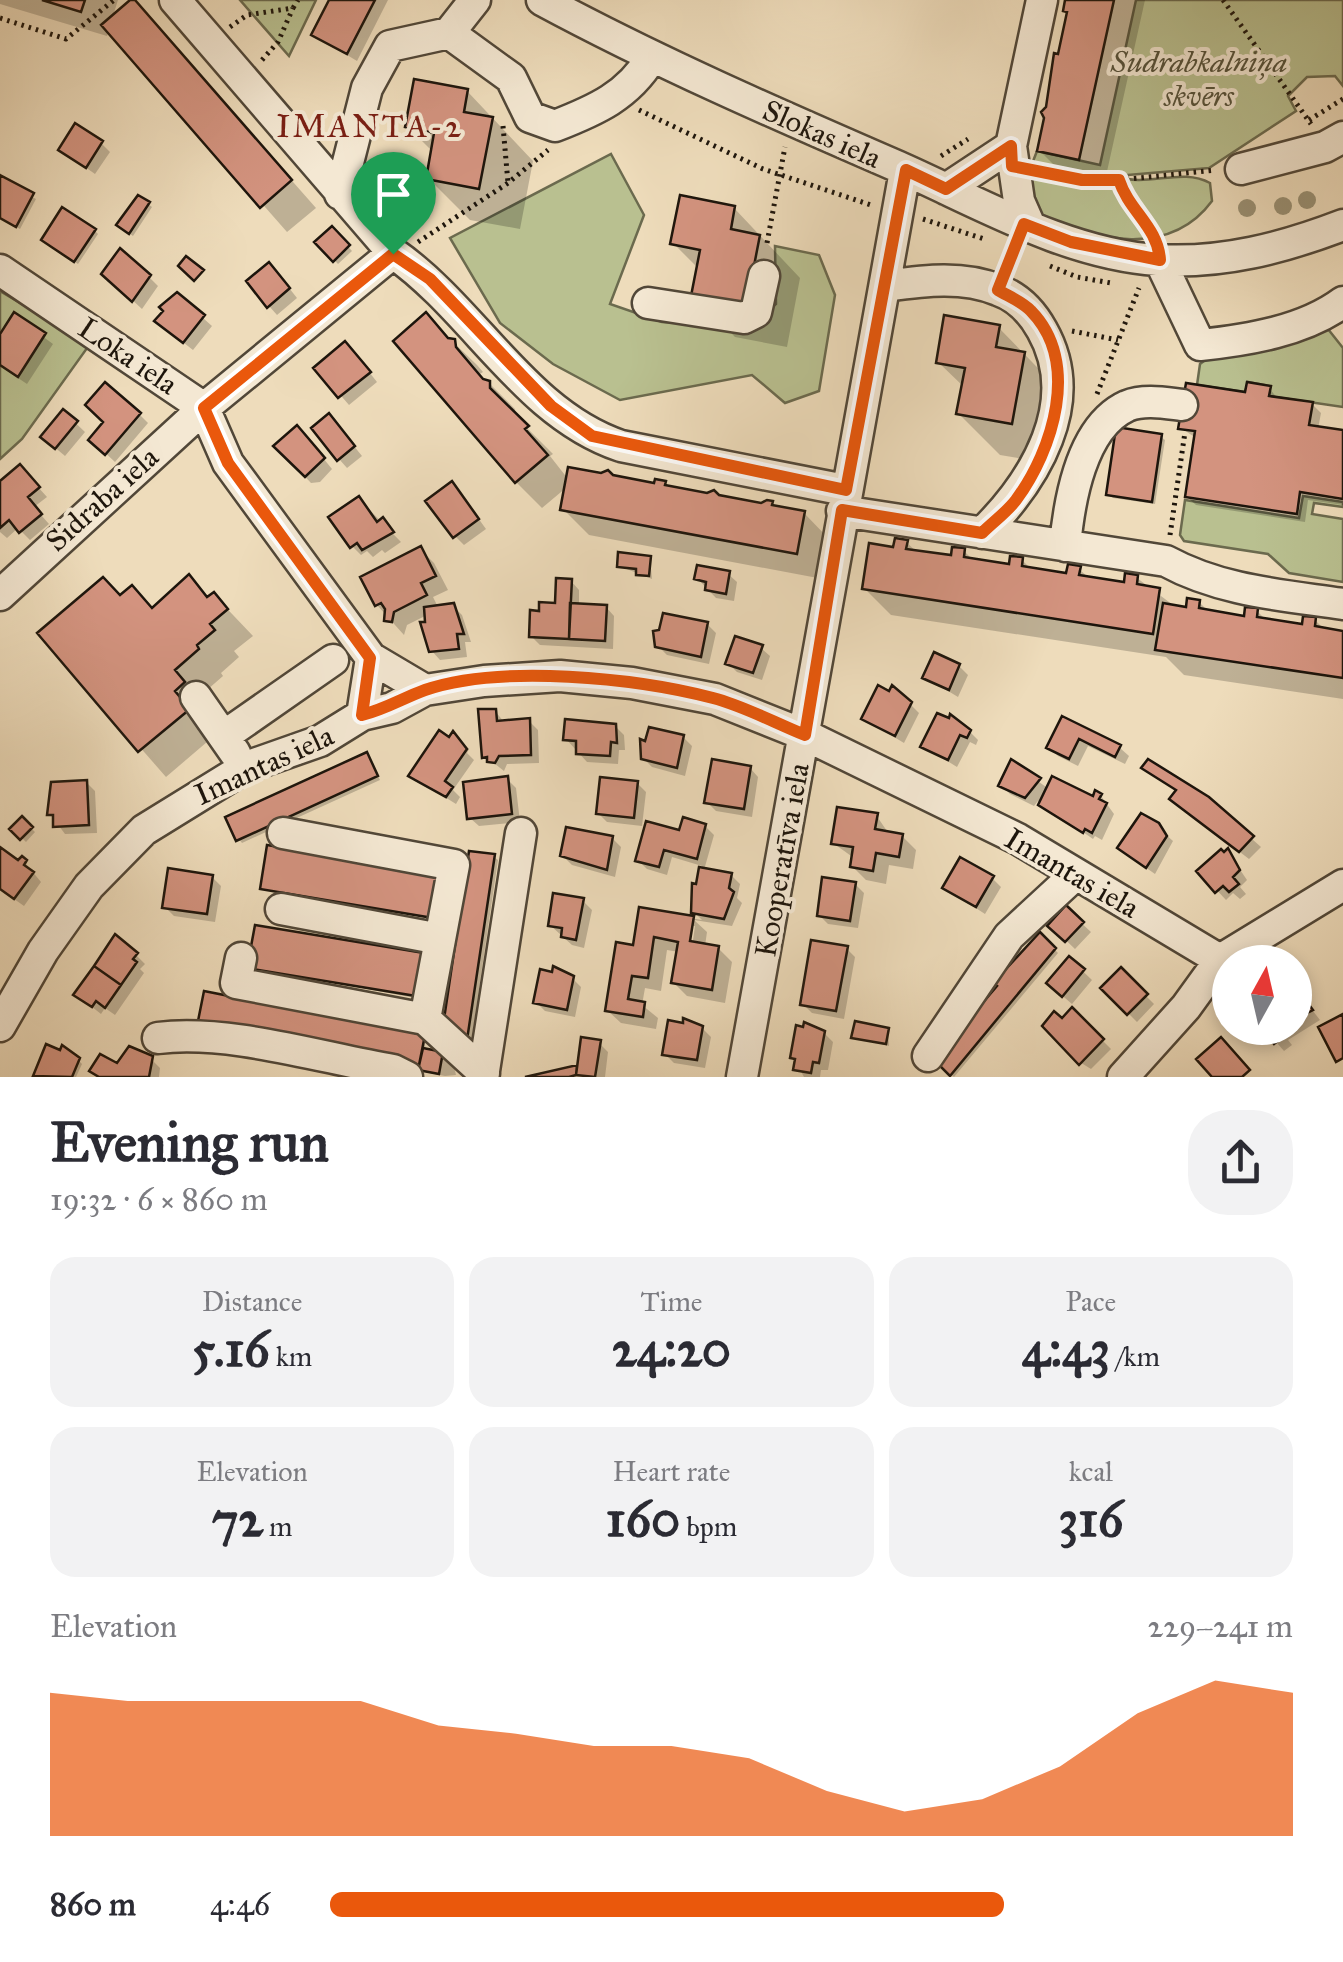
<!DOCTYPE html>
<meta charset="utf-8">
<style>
body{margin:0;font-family:"IM FELL Great Primer",serif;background:#f2f2f3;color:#2b2b33;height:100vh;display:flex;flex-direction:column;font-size:38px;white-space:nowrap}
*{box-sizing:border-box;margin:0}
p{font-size:32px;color:#7c7c81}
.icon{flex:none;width:55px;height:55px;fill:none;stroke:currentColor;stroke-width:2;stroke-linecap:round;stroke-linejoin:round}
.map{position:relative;height:1077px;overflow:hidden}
.drawer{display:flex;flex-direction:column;background:#fff;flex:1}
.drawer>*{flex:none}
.needle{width:65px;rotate:8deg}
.fabs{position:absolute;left:1212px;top:945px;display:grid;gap:20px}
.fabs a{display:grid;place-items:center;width:100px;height:100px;border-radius:50%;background:#fff;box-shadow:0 5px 15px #0003;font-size:50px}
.pin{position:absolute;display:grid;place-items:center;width:85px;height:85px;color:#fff;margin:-102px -42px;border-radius:50% 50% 50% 0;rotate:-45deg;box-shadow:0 0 10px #0007}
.pin .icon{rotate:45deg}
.round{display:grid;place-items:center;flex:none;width:105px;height:105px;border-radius:40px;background:#f2f2f3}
.overview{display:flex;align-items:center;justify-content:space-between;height:170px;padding:0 50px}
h1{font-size:55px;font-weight:800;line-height:75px}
.figures{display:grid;grid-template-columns:repeat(3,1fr);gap:15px;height:170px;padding:10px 50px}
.figures div{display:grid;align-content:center;border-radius:25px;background:#f2f2f3;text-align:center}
.figures b{font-size:50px;font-weight:800}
.figures small{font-size:28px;font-weight:400}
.figures p{font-size:28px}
.chart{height:280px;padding:20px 50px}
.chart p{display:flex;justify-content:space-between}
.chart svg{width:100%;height:180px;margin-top:10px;fill:#ea580c;opacity:.7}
ul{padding:0 50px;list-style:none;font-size:32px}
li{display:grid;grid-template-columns:160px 120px 1fr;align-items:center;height:75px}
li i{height:25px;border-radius:12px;background:#ea580c}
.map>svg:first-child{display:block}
</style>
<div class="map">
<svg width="1343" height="1077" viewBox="0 0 1343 1077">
<rect width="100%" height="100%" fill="#eedcbb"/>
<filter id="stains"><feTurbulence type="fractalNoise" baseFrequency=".002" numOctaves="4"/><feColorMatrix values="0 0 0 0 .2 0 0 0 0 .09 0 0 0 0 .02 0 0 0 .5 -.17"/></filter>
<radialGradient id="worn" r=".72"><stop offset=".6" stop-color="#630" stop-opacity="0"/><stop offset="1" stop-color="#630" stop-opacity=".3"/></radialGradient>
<!-- green -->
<path fill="#b9c090" stroke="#6b6a4e" stroke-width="2.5" d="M240,0H316L289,56Z
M1136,0H1343V86L1335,76L1307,77L1288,96L1296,111L1209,168L1116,176C1147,188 1181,167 1210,183L1212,201C1170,258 1096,241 1041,215L1025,182L1037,151L1100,165Z
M611,154L644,215L610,304L662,322L751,326L776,304L775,246L819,255L835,295L819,391L785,403L752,375L620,400L553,364L500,323L450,238Z
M0,291L90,344L22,439L0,459Z
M1324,324L1343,348V407L1269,396L1270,386L1248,382L1245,392L1197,385L1200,364L1212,355Z
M1303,496L1343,502V507L1314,503L1312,514L1343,519V582L1289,573L1268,554L1184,541L1180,535L1185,500L1299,518Z"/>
<!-- shadow -->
<path fill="#0003" fill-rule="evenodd" d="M0,0H118L112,19L133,1L316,208L287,232L109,30L107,36L0,4Z
M331,0H388L357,61L314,35Z
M1073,0H1145L1104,185L1066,177L1039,150Z
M467,91L533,161L520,229L470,220L428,178L433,152L408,127Z
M101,143L110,152L95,174L61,150Z
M0,180L36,199L20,229L0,218Z
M148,204L152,207L133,236L123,229Z
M734,208L800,278L787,347L735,337L694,295L699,269L673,243Z
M332,229L352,251L338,264L317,242Z
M94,230L98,234L78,264L48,243Z
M104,274L149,277L158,286L142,309Z
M278,274L297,298L277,315L269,306Z
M177,295L212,326L193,350L166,329Z
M15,316L53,344L27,384L0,366V338Z
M426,316L477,365L483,372L480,374L515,409L516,417L553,454L550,456L568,479L665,483L670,488L804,513L830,540L823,579L589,535L563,509L567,487L542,508L516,482Z
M999,328L1065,396L1053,464L1000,455L959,414L964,387L938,362Z
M354,353L377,382L349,405L317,368Z
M1269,388L1278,399L1312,404L1321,413L1318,429L1343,433V505L1308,500L1305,522L1196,505L1187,497L1196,438L1181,428Z
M64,412L85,432L65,456L52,445Z
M140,415L148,423L115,462L100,448Z
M337,425L362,456L347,468L339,459Z
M306,437L332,469L320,482L311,483L276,446Z
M1161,437L1165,440L1155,504L1113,498L1109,494Z
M28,476L47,497L34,507L49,524L30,540L18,528L7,538L0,532V484Z
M460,493L486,529L464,545L455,536Z
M359,499L401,542L385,553L382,550L373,557L367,551L361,555L352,546Z
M906,542L918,553L953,558L964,551L975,562L1011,567L1022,560L1033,571L1068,576L1079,569L1090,579L1126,585L1137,578L1177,608L1188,609L1199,602L1210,613L1246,618L1257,611L1268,622L1304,627L1315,620L1325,630L1343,633V699L1184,675L1166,657L891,615L865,589Z
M420,549L434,563L448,590L433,597L438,607L453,606L462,615L471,642H465L467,657L440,660L431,650L427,615L407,625L404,635L377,605Z
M650,558L652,579L619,566Z
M728,574L737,582L734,601L716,598L697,578Z
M189,578L209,598L214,595L253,636L234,651L239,657L221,673L223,676L199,697L214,736L166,777L40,633L121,598L154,610Z
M571,581L579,590V606L606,607L614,616L613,649L540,645L531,636L541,613L557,606Z
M707,624L716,633L709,664L667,655L658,646Z
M761,648L770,656L762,680L737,672L728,663Z
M959,666L968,675L958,697L925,677Z
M910,704L919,713L904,743L864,719Z
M495,711L504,722L529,721L538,730L539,763L507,764L504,771L485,756Z
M1063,719L1120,748L1129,756L1125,764L1088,746L1078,766L1058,756L1049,747Z
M615,726L624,735L625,750H619L618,764L587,762L566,739Z
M970,732L978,740L976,745L970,742L957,767L923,746Z
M454,735L469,749L467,753L474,760L453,790L460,797L456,804L411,776Z
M683,737L692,746L685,776L652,767L643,758Z
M367,755L380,780L242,843L239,839Z
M1012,763L1049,789L1094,799L1101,796L1114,814L1102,840L1095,836L1093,839L1038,801L1034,806L1010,794L1001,785Z
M750,768L758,777L752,817L716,811L707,802Z
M1144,768L1207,799L1261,847L1249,859L1181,807L1177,792Z
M507,779L516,788L520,822L479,826L470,818Z
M86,782L95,791L97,833L65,834L50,814Z
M637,783L646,792L642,826L607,822L598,813Z
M876,815L889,834L902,836L916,850L913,869L889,865L886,884L866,880L852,866L854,858L833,843Z
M22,819L35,832L26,842L13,829Z
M705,826L714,835L704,870L731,875L740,884L737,898L742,903L732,926L694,920L707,932L705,946L718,948L732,962L725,1003L687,996L674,983L679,952L667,950L661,991L645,988L642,1005L658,1018L656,1029L621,1023L607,1010L635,948L641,910L702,920L694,912L692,894L702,866L672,857L667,875L647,869L638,860L681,833ZM690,926H695L691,954L686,953Z
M1164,833L1173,841L1155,874L1129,856Z
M612,838L621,847L615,877L572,865L563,856Z
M0,850L19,864L22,859L41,882L24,906L0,889Z
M1228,852L1247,880L1240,887L1246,894L1240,899L1233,893L1226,900L1199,871Z
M494,857L498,860L471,1043L445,1025Z
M439,876L437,920L262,889Z
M212,877L221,886L215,922L174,916L165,907Z
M992,878L1001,887L985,914L945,888Z
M855,884L864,893L858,928L828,924L819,915Z
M583,901L592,910L584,948L572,945L550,925Z
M1066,909L1091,932L1075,949L1051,926Z
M1040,935L1058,953L954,1077L937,1060Z
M846,948L855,957L844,1019L812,1013L803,1004Z
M136,955L145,964L140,969L144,973L115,1015L105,1008L101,1014L77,995Z
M428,956L426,1000L250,967Z
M1070,959L1092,980L1072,1004L1058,992Z
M1121,971L1154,1004L1137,1022L1103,988Z
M572,978L581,987L575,1017L545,1011L536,1002Z
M1295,988L1320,1020L1288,1040L1292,1045L1284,1051L1264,1028H1295Z
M1072,1010L1111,1049L1091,1069L1078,1061L1062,1022Z
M685,1026L702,1028L711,1037L705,1068L674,1063L665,1054Z
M204,1029L424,1037L426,1052L453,1062L456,1075L445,1076Z
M888,1030L889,1046L854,1037Z
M824,1033L833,1042L828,1070H821L820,1077H804L793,1057Z
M599,1043L608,1052L605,1077H536L579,1067Z
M151,1059L160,1068L159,1077H98L92,1071Z
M78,1060L82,1064L76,1077L36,1075Z"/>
<!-- building -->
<path fill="#d3937f" stroke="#1d150c" stroke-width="2.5" d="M42,0H85L81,12Z
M130,0H135L292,180L260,208L101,25Z
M329,0H375L347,54L311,35Z
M1065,0H1114L1079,160L1037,151L1044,118L1041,112L1046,107L1054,53L1058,54L1067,12L1063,11Z
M414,79L468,89L464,112L493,117L479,189L426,179L434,133L405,127Z
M75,123L103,141L86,168L58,150Z
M0,175L34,193L16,227L0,218Z
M138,195L150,202L129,234L116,225Z
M680,195L735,206L731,229L760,235L746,307L691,296L700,250L670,244Z
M62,207L96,229L74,262L41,240Z
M332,226L350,245L333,262L314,242Z
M120,248L151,275L132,302L101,274Z
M186,256L204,270L194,281L178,266Z
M269,262L290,288L267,308L246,281Z
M177,292L205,315L183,343L154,321L163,311L159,307Z
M14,312L46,333L18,377L0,365V334Z
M426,312L448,338L455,339L456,347L483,379L490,381V388L529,426L525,429L548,455L515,483L393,341Z
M944,315L1000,325L996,347L1025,352L1012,424L956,414L965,368L936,363Z
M345,341L371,372L338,398L313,368Z
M105,382L141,413L105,455L88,440L103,422L85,405Z
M1247,382L1271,386L1269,396L1313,402L1309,425L1343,430V499L1300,492L1297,514L1185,497L1195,431L1178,429L1186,383L1245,392Z
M63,409L78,421L55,449L40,437Z
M329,413L355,446L337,461L311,428Z
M297,425L325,458L305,477L273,446Z
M1116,427L1162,434L1152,502L1106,495Z
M20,464L40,487L28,497L42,514L19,533L9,520L0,528V481Z
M568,467L601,473L608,470L613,475L654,483L655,479L666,481L665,485L707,493L714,490L719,495L761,503L767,500L773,501L772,505L805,511L797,554L560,510Z
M452,481L479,519L453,538L425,501Z
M359,496L377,522L383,517L394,532L362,550L357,543L350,548L328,517Z
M895,538L908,540L906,549L951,555L952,547L965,548L964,557L1009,564L1010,556L1023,557L1022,566L1066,573L1068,564L1081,566L1079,575L1124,582L1125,573L1138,575L1137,584L1160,588L1153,634L862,589L869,543L893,547Z
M421,546L436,576L421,583L427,595L394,612L392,622L384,621L385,609L381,603L375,606L360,577Z
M618,552L651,556L649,576L636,575V569L617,567Z
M697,565L730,571L726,594L705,590L706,582L694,579Z
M189,574L207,597L214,592L228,609L210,624L215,630L197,645L199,649L175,670L185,682L175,691L190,709L138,752L37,633L103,577L120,595L132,585L152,608Z
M556,578L572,579L569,639L529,637L530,610L539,611V602L555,603Z
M1187,598L1200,600L1199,608L1244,616L1245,607L1258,608L1257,617L1302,624L1303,616L1316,617L1315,626L1343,631V678L1155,650L1163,603L1186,607Z
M454,603L464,634H457L459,649L429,652L420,622H425L424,607Z
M570,603L607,605L605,641L569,639Z
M663,613L708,622L701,657L655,647L653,631L659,630Z
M735,636L763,645L753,673L725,664Z
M934,652L960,664L949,690L922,678Z
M878,685L889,691L892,685L912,702L895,736L861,719Z
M478,709H496L497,721L530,718L531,755L499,756L495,763L487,762V757L482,758Z
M937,713L949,718L950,714L971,730L967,738L960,735L948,760L920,747Z
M1062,716L1121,745L1115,757L1079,739L1069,759L1046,748Z
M565,719L616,724L617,743L611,742L610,756L576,754V741L563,740Z
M649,727L684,735L677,768L641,759L640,739L645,741Z
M439,730L449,737L453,731L467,749L445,781L453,787L446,797L408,776Z
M367,752L378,776L236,841L225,817Z
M712,759L751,766L744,809L704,803Z
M1011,759L1041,778L1025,798L998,786Z
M1148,759L1209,797L1254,836L1239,852L1169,799L1176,790L1141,768Z
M508,776L512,814L467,819L463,782Z
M1052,776L1093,796L1095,790L1102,794L1099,799L1107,803L1092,833L1085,829L1083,833L1038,805Z
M600,777L638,781L634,818L596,814Z
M87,780L89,825L53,827V815H47L51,782Z
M837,807L878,813L875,829L903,834L899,857L876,853L873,871L850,867L853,847L831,844Z
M1141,813L1159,823L1167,836L1146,868L1117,848Z
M22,816L33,827L20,840L9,829Z
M683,817L706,824L697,859L664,850L659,867L635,861L646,821L679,830Z
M566,827L613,836L607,870L560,856Z
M267,845L441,874L433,918L260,889Z
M0,847L18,860L22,856L27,860L24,865L34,872L14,899L0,889Z
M1228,848L1240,870L1233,877L1239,884L1229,892L1223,886L1215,893L1196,871L1221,849L1224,852Z
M469,851L495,854L467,1040L443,1026Z
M960,857L994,876L976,907L942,888Z
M699,867L732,873L729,888L734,892L724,919L691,913L692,883L696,884Z
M168,868L213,875L207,914L162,908Z
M822,877L856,882L850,921L817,916Z
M553,893L584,898L576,940L561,937L562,928L548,926Z
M1066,905L1084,922L1065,942L1047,926Z
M639,907L694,916L690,941L719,946L712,990L671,983L678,942L654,937L648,978L632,976L628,999L645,1002L643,1017L605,1011L616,942L633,945Z
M255,925L430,954L422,997L247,968Z
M1040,932L1056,948L950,1076L934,1060L997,986L993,983Z
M115,934L138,953L133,959L137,962L121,985L94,966Z
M811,940L848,946L836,1011L800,1005Z
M1069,956L1085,969L1062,997L1046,983Z
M94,966L121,985L105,1008L96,1001L92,1007L73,995Z
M553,966L574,976L567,1010L533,1003L540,969L552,972Z
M1121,967L1148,994L1127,1015L1100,988Z
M1295,986L1313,1010L1295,1019Z
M204,991L425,1035L418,1070L197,1026Z
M1072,1007L1104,1039L1079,1065L1042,1026L1054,1011L1062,1018Z
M1343,1014V1058L1336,1062L1318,1027Z
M683,1018L703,1026L697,1060L662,1055L668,1020L683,1023Z
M855,1021L889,1028L886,1044L851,1038Z
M804,1022L825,1031L819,1063L813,1062L811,1073L793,1070L795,1059L790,1058L796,1025L803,1027Z
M1261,1028H1284L1285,1035L1274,1044Z
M581,1037L601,1040L595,1077L576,1075Z
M1221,1037L1250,1070L1242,1077H1212L1196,1059Z
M46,1044L60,1050L62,1045L80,1058L72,1077L33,1076Z
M129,1046L153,1056L149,1077H99L89,1071L100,1054L117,1063Z
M423,1048L443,1052L439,1074L418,1070Z
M577,1065L576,1075L569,1077H525Z"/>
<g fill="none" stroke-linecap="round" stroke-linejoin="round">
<defs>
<path id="minor" d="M175,0L393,253C474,309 525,414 621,446L845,490
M542,0C659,63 779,115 901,168C982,204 1067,254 1157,260C1222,264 1283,248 1343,225
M449,33L511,78L530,117L555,126C596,110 628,96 651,58
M1011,146L1019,201L1030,226
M1241,169L1325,147L1343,137
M946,189L1011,146L1042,0
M340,194L367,88L390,46L449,33L475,0
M1160,261L1200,345C1248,340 1304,331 1343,302
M0,270L204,408L228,463L371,658
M885,286C922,281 962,275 998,290C1018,297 1032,312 1042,330C1083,402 1035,481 982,533
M648,303L744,318L756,312L764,276
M842,511L1166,561C1221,591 1282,595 1343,604
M1065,546C1069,502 1081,427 1127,406C1144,399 1165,403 1182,405
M0,595L204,408L393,253
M196,697L235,753
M362,715L371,658L425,690
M224,736L333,660
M283,833L454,865L425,1019
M281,909L440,939
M241,958L236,983L425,1019L484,1073
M0,1026L43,951L89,886L144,830L246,767L320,741L362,715L392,708L425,690L484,681L560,676L632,683L715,699L805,735L1018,839L1220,960
M158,1038C229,1029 322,1058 393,1070L407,1077
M928,1056L1009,936L1076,874
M483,1077L521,833
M742,1077L905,171
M1123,1077L1186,1007L1220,960L1343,885"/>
</defs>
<!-- minor casing -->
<use href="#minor" stroke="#514738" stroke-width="35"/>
<!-- path -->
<path stroke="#1d150c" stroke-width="5" stroke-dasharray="2.5 5" stroke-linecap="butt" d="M1223,0L1311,124
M0,18L66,39L114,0
M230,27L247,15L293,8L298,0
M262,60L278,42L293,8
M639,110L763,169L874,206
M1309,120L1343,99
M503,126L508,183
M941,156L968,139
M1039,172L1082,180H1119L1124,195L1153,233
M1119,180L1216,170
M923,219L984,239
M418,242L508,183L548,150
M767,243L785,147
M1050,266L1077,277L1111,283
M1008,269L1018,247
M1072,331L1118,340
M1097,394L1139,288
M1170,535L1185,432"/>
<!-- minor -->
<use href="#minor" stroke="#f4e8d3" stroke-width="30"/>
</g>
<!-- trees -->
<g fill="#999074">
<circle cx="1307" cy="200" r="9"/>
<circle cx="1283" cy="206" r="9"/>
<circle cx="1247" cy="208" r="9"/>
</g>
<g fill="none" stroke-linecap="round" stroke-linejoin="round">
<defs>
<path id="route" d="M1011,146L1012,166L1082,180H1119C1129,211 1158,227 1160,260L1071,242L1024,224L998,290C1008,296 1023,302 1031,311C1081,362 1053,450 1016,500C1007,512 993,522 982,533L842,510L805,735C775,723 744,706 713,698C636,678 501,664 425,690C403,698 386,709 362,715L370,658L228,463L204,408L393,254L430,279L551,406L592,436L846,490L906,170L946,189Z"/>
</defs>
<!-- route casing -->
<use href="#route" stroke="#fff" stroke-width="20"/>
<!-- route -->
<use href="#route" stroke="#ea580c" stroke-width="12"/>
</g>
<g text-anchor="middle" stroke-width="8" stroke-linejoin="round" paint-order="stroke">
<!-- park labels -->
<g font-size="30" font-style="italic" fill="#54513a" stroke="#f4e8d3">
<text x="1199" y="72">Sudrabkalniņa<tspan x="1199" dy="34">skvērs</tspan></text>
</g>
<!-- street labels -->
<g font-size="30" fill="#1d150c" stroke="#f4e8d3">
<text transform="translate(822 134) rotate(24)" y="10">Slokas iela</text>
<text transform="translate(128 356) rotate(34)" y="10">Loka iela</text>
<text transform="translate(102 499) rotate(-42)" y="10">Sidraba iela</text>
<text transform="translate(264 765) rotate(-25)" y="10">Imantas iela</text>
<text transform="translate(782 860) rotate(-80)" y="10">Kooperatīva iela</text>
<text transform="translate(1072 873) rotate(30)" y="10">Imantas iela</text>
</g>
<!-- neighbourhood labels -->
<g font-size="32" letter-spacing="2.5" fill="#7a1f14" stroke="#f4e8d3">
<text x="370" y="137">IMANTA-2</text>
</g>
</g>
<rect width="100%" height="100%" filter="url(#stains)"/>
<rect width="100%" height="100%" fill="url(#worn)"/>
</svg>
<div class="fabs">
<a><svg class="needle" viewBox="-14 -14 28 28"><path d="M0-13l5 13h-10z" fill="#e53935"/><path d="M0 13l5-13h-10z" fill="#7c7c81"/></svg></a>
</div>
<div class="pin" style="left:393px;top:254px;background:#1e9e55"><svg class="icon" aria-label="arrive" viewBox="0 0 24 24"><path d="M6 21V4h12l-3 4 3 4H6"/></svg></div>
</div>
<section class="drawer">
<div class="overview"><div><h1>Evening run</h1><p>19:32 · 6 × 860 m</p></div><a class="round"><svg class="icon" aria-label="share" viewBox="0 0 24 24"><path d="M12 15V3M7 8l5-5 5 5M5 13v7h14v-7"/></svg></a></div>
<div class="figures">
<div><p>Distance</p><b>5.16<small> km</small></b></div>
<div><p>Time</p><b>24:20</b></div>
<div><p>Pace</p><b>4:43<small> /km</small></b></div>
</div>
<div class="figures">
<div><p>Elevation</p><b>72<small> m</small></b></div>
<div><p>Heart rate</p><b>160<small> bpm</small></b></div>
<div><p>kcal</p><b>316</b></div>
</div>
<div class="chart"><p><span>Elevation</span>229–241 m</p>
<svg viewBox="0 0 160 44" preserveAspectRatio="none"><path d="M0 44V9L10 11L20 11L30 11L40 11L50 17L60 19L70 22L80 22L90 25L100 33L110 38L120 35L130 27L140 14L150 6L160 9V44z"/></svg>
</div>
<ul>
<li><b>860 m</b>4:46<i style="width:70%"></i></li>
</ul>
</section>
